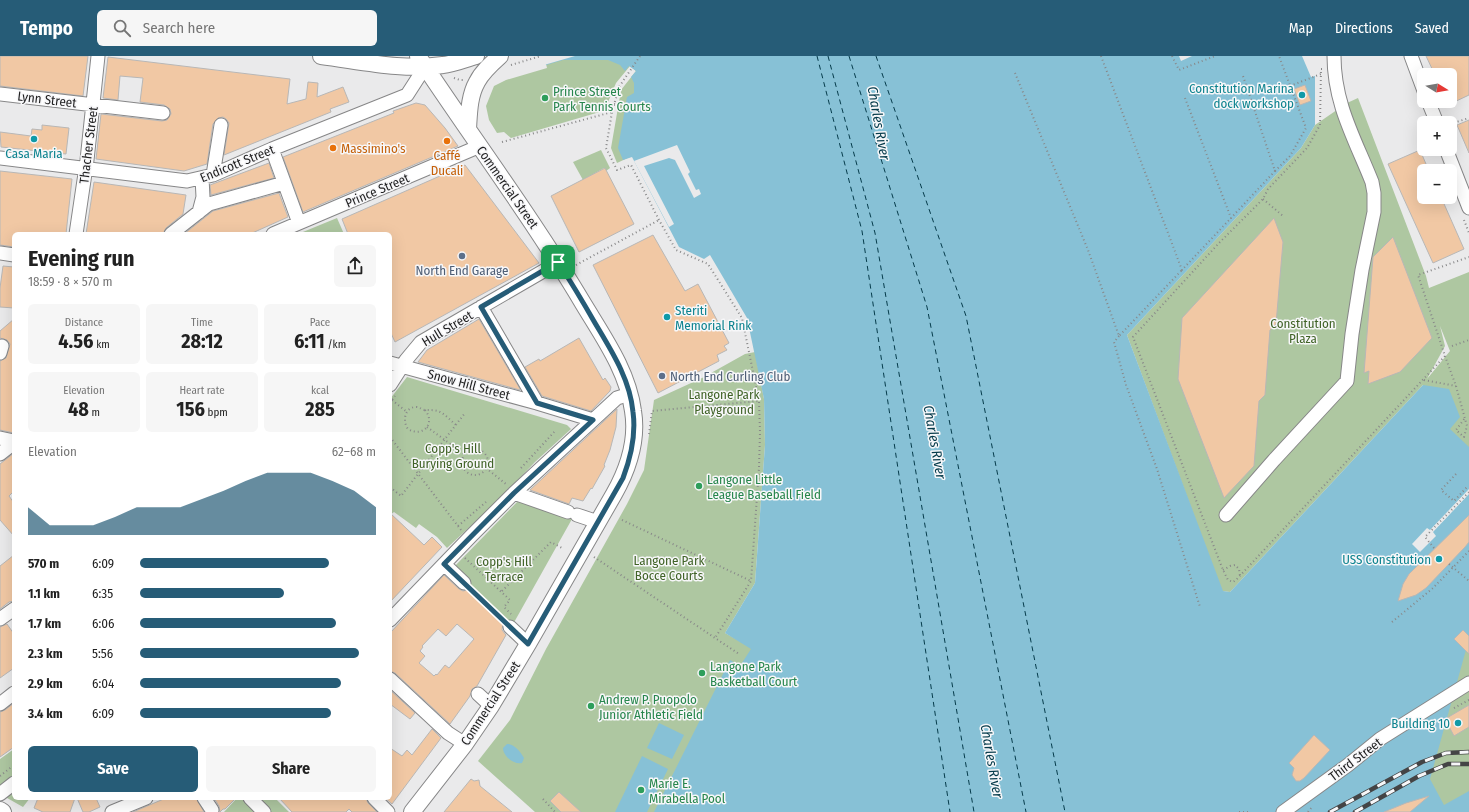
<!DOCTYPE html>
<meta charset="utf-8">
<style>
body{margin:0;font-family:"Fira Sans Condensed",sans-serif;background:#f6f6f6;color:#222;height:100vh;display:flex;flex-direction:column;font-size:15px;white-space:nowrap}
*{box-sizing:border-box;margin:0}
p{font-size:13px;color:#767676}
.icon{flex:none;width:22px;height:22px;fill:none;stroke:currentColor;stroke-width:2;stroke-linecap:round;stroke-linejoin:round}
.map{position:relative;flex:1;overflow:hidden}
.sheet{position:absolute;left:12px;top:176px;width:380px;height:568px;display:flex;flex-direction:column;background:#fff;border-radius:6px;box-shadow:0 4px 16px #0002}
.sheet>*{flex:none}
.needle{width:26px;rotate:101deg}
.fabs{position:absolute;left:1417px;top:12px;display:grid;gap:8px}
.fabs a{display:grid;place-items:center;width:40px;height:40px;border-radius:6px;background:#fff;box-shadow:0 4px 16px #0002;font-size:20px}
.pin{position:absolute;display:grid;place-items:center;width:34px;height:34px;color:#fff;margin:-17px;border-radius:8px;box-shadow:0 2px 6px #0006}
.round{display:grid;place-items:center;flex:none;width:42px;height:42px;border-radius:6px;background:#f6f6f6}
.overview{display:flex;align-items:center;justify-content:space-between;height:68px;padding:0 16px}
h1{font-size:22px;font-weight:700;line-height:30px}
.metrics{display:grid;grid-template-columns:repeat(3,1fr);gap:6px;height:68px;padding:4px 16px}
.metrics div{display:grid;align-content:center;border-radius:6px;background:#f6f6f6;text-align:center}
.metrics b{font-size:20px;font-weight:700}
.metrics small{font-size:11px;font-weight:400}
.metrics p{font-size:11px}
.chart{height:112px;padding:8px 16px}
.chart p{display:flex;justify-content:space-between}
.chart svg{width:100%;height:72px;margin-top:4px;fill:#265c77;opacity:.7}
.primary-button{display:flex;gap:8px;margin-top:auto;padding:8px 16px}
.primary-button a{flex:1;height:46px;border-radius:6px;background:#265c77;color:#fff;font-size:16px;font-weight:700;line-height:46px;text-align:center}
.primary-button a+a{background:#f6f6f6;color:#222}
ul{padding:0 16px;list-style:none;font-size:13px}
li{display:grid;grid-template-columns:64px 48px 1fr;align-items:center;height:30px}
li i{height:10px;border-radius:5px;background:#265c77}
header{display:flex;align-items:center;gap:24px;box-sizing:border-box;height:56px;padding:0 20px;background:#265c77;color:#fff}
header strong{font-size:19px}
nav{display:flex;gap:22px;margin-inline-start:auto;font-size:14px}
.search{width:280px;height:36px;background:#f6f6f6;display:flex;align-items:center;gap:10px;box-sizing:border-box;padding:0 14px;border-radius:6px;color:#767676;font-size:15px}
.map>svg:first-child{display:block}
</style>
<header>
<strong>Tempo</strong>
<div class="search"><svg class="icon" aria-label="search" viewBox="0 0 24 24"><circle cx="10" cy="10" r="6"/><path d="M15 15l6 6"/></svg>Search here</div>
<nav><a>Map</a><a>Directions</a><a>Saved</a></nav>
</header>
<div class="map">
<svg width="1469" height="756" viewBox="0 0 1469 756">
<rect width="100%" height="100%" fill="#eaeaeb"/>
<!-- green -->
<path fill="#aec7a1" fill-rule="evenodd" d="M544,0L640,6L632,100L617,107L611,92L621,34L636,15L630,10L616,27L606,51L603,55L511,82L504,76L497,77L489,64L486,50L494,30L506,24L547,12Z
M1358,42L1426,220L1429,232L1469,216V756H1218L1451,414L1423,329L1230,536L1222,535L1127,279L1301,92L1315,69L1347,47ZM1440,270L1450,295L1427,323L1445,290Z
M601,94L610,112L606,115L604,112L583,124L573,106Z
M337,162L344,178H298Z
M755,296L764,343L765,389L755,527L725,577L765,599L676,756H535L478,705L510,664L546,593L627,448L644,414L654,344L702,322L745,298Z
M407,321L567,369L571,373L535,406L501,442L447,492L437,481L419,468L416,472L394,456L390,459V343Z
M519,444L572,463L512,570L452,513Z
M14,693V742H30L23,751L0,738V703Z
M237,742H265L267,744L269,742H275L289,756H224Z"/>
<!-- water -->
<path fill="#87c1d6" d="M544,0H1179L1181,5L1192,0H1302L1311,21L1315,20V69L1301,92L1127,279L1223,535L1230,536L1423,329L1449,333L1460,361L1450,373L1469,391V583L1430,723L1444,749L1469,735V756H654L730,604L740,610L751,593L725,577L755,527L765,389L764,343L747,262L710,199L704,203L679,191L632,101L623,104L618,92L627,41L634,37V27L631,21L636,15L629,10L625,15L620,9L608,4H563L546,9Z
M659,667L684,679L672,703L647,692Z
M507,688C514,688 520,695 524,702L522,707C514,709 503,700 503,692Z
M642,700L668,713L647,756H615Z"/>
<!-- pier -->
<path fill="#eaeaeb" d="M542,0H575L544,9Z
M677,89L690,116L688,118L696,134L699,133L701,138L694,142L675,104L669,102L644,110L674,168L669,171L634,105Z
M1469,433V438L1433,476L1436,480L1420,496L1412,488L1427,472L1430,474Z"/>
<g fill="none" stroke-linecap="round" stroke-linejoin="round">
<!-- ferry -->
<path stroke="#053b4b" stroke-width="1" stroke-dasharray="5 4" stroke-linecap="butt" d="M817,0L862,175L950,756
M828,0L875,177L974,756
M849,0L927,251L1026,756
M876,0L966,260L1065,756"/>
</g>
<!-- building -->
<path fill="#f1c8a4" stroke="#b8b7b6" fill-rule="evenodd" d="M0,0H88L83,40L0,30Z
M1426,0H1469V39L1450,48V19H1435Z
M108,1L290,23L287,48L306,43L308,26L318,27L317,41L343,31L349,46L330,53L331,56L224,99L229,67L226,63L223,61L218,62L213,68L207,108L184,115L96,103L101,58L162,65L167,64L171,58L170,53L164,49L140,46L143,22L120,20L118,44L103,42Z
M1305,29L1311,45L1300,49L1294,33Z
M416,47L425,49L445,72L458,90L303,156L283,101L394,57L393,55Z
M1469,64V97L1457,69Z
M42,69L69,72L66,98L1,91L0,76L31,80L32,73L42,74Z
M1420,94L1429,115H1424V146L1436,141H1441L1464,193L1433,207L1388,108Z
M269,107L274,122L211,139L210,129Z
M465,109L539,207L395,286L390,275V178H348L342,163Z
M605,112L634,168L579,196L551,140Z
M0,115L72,123L66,178H14V191L0,189Z
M94,126L186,139L183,158L166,172L163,178H86Z
M279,137L288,161L250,178H184L213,155Z
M1274,162L1283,186L1276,268L1270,274L1265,339L1259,345L1254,410L1224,442L1178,323L1182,262Z
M653,179L685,235L698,228L729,287L724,290L727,294L717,299L719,305L658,337L593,209Z
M1393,181L1432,282L1400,316L1368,328L1369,315L1364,317L1373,201Z
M3,210L14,211V252L0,251V232Z
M14,263V377L0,374V305L6,302L10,288L7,284L0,282V275Z
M479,263L520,333V334L418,306L427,294Z
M579,282L603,324L605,322L611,331L610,335L591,355L542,340L525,311L539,303L540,305Z
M617,353L616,371L610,394L604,409L605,410L592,433L591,432L583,445L572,442L569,448L530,434Z
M14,397V435L9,440L14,447V480L0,464V408Z
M390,457L424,489L432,481L442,491L390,546Z
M1469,459V486L1465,491L1426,532L1416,539L1398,545L1403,528L1409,518Z
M14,499V545L9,546L0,553V510Z
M444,519L459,533L463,535L467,534L503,568L502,574L506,579L477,630L472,633L470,640L450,668L395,617L390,615V577ZM457,568L474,583L449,612L445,609L437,619L436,618L434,620L419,607L425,600L420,595L423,591L422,590L438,573L446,580Z
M7,568L14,578V612L0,622V571Z
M1463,574L1469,580V598L1454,583Z
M390,634L415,657L410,663L390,648Z
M14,647V691L0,701V656L5,654Z
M1469,649V671L1454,680L1445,663Z
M432,673L441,682L392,748L385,742H390V692L402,700L407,694L412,699Z
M1314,679L1330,694L1304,722L1300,725H1296L1292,719L1294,712L1289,707Z
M471,723L474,725L479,724L480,730L512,756H444Z
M559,736L581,756H561L550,745Z
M1429,740L1410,756H1384L1406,747Z
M38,742H75L70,756H43L34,752Z
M77,742H96L100,751L89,756H83Z
M166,742H196L204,756H133Z
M214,742H236L225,753H223L220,756L219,750Z
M279,742H366L368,747L377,756H352L349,753L346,756H292Z"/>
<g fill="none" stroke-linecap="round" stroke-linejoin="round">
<defs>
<path id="minor" d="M1411,0L1424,35
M0,38L163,57
M1428,45L1437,67
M272,93L299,167
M1446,93L1469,152
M0,102L187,125L213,119L272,93L407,39L425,11
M213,119L221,69
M199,156L203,141L202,122
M76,178L87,104L98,0
M171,178L209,148L284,127
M273,178L480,90
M0,197L14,199
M481,251L537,347
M0,297L2,290
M390,307L537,347L593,364
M390,329L406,304L421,286L559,206
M0,382L14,385
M0,398L14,387
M514,437L568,456
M577,459L598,466
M1226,459L1274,404L1347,325L1352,278L1362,214L1374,156V137L1372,126C1355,83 1334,48 1334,0
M444,508L464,527
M0,563L14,553
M390,564L472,479L514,437L617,342L630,338
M510,571L528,588
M390,623L448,677L465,688
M478,638L491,650
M0,648L14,637
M0,738L14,727
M204,742L212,754
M250,742L264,756
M374,742L388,756
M112,756L146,742
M1283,756L1348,709L1380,683L1469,627"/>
<path id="major" d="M321,0C361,5 403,15 443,9C454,8 465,3 476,0
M468,73C469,58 469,40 477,26C482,16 491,8 500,0
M0,754L3,756
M412,756L465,688L491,650L528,588L614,438C628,413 638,385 633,355C628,316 604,282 584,249C533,163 473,83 418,0"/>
</defs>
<!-- minor casing -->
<use href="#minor" stroke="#878788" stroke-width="15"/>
<!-- major casing -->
<use href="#major" stroke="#878788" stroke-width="18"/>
<!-- path -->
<path stroke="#888889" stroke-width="2" stroke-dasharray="1 3" stroke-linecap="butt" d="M640,0L619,31L612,56L606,92L617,114L631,109L659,164L676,194L708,208L742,262L759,345L760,376L759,412L751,525L715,582
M1101,0L1182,214L1231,162
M1172,0L1179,14L1215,0
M511,9L541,0
M1322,13H1321L1320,69L1307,92L1268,133L1263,143L1219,187L1133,281L1223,514L1228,524L1233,526L1236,524L1445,300L1418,219L1469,201
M1015,17L1088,194L1119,280L1182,214
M454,22L460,24H463
M1290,30L1321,18
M1185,42L1231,162L1275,115L1243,20
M614,48L622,50
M1450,68L1469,62
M502,86L612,56
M1275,115L1290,100L1306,72L1279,0
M1263,143L1283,160
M1464,164L1469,177
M576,209L659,164
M1119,280L1114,286L1126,329L1157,413L1200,551
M1452,290L1469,284
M1445,300L1456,330L1467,370L1464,381L1456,374L1465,362
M1424,324L1456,330
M392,344L407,356
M390,347L395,340
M425,354C436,367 423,382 408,373C402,365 405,351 416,351C420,351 422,354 425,354C430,354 434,354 438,355C445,358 450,364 456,369
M427,371L464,398
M649,378L652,355L759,345
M390,381L461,474
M462 406a13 13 0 1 1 26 0a13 13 0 1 1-26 0Z
M486,412L506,428
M521,412L556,374
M1456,418L1441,434L1454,445L1467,431
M390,431L401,440L465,357
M622,464L751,525
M458,470L486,446
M1434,492L1425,481L1469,436
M594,501L739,598
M465,502L510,544L504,551L511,558
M1223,514L1230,510L1235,509L1239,513L1240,520
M472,535L502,563
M502,535L551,486L562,492
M1392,566L1433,532L1469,495
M1454,652L1469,644
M0,720L14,709
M543,743L555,756
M1239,756H1250
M1308,756L1312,751"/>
<!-- minor -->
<use href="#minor" stroke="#fff" stroke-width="13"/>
<!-- major -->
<use href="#major" stroke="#fff" stroke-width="16"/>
<defs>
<path id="rail" d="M1330,756L1422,706L1446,697L1469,696
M1355,756L1419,720L1448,708H1469"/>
</defs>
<!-- rail casing -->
<use href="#rail" stroke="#444445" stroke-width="4.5"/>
<!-- rail -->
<use href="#rail" stroke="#f7f7f9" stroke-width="3" stroke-dasharray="9" stroke-linecap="butt"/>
<!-- path-bridge -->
<path stroke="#888889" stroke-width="2" stroke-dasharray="1 3" stroke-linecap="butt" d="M1449,508L1469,525"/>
</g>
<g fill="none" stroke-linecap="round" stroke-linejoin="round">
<defs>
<path id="route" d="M558,206C571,226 583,246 595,267C611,294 630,323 633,356C636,378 631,401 623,422L528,588L444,508L514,437L593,364L537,347L481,251Z"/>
</defs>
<!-- route casing -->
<use href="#route" stroke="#fff" stroke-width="8"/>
<!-- route -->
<use href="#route" stroke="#265c77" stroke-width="5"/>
</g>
<!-- markers -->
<g fill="#0f9aa8" stroke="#f7f7f9" stroke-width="1.5">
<circle cx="1302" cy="39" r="4"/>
<circle cx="34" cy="83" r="4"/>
<circle cx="667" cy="261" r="4"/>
<circle cx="1439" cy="503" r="4"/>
<circle cx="1458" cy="667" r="4"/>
</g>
<g fill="#2e9e5b" stroke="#f7f7f9" stroke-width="1.5">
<circle cx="545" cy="42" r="4"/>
<circle cx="699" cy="430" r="4"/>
<circle cx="702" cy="617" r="4"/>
<circle cx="591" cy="650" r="4"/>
<circle cx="641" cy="734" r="4"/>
</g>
<g fill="#e8710a" stroke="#f7f7f9" stroke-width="1.5">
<circle cx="447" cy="85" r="4"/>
<circle cx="333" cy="92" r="4"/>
</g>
<g fill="#5c6f8a" stroke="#f7f7f9" stroke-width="1.5">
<circle cx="462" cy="200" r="4"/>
<circle cx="662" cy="320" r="4"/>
</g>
<g text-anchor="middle" stroke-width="3" stroke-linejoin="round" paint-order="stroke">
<!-- culture labels -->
<g font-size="13" fill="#0d838f" stroke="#f7f7f9" text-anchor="end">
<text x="1294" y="37">Constitution Marina<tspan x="1294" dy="15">dock workshop</tspan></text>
<text x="34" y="102" text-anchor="middle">Casa Maria</text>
<text x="675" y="259" text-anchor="start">Steriti<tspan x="675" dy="15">Memorial Rink</tspan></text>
<text x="1431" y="508">USS Constitution</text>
<text x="1450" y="672">Building 10</text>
</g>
<!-- leisure labels -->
<g font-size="13" fill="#27864d" stroke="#f7f7f9" text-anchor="start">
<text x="553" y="40">Prince Street<tspan x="553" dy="15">Park Tennis Courts</tspan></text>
<text x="707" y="428">Langone Little<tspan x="707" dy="15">League Baseball Field</tspan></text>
<text x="710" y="615">Langone Park<tspan x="710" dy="15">Basketball Court</tspan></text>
<text x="599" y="648">Andrew P. Puopolo<tspan x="599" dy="15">Junior Athletic Field</tspan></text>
<text x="649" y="732">Marie E.<tspan x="649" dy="15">Mirabella Pool</tspan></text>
</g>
<!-- street labels -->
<g font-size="13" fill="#1f1f20" stroke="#f7f7f9">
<text transform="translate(47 43) rotate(7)" y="5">Lynn Street</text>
<text transform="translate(88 89) rotate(-83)" y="5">Thacher Street</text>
<text transform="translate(237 107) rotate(-22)" y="5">Endicott Street</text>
<text transform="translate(508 131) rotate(55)" y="5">Commercial Street</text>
<text transform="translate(377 134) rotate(-23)" y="5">Prince Street</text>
<text transform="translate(447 272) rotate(-31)" y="5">Hull Street</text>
<text transform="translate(469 328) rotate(15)" y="5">Snow Hill Street</text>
<text transform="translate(490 647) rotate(-57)" y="5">Commercial Street</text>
<text transform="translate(1355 703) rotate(-37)" y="5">Third Street</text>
</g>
<!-- food labels -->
<g font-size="13" fill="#c56008" stroke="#f7f7f9" text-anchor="start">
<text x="341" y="97">Massimino's</text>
<text x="447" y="104" text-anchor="middle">Caffé<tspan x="447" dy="15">Ducali</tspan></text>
</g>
<!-- service labels -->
<g font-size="13" fill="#4e5e75" stroke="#f7f7f9">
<text x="462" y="219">North End Garage</text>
<text x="670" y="325" text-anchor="start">North End Curling Club</text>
</g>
<!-- park labels -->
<g font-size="13" fill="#406327" stroke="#f7f7f9">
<text x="1303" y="272">Constitution<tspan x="1303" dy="15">Plaza</tspan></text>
<text x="724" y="343">Langone Park<tspan x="724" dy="15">Playground</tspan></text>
<text x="453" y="397">Copp's Hill<tspan x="453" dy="15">Burying Ground</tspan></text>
<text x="669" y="509">Langone Park<tspan x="669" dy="15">Bocce Courts</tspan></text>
<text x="504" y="510">Copp's Hill<tspan x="504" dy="15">Terrace</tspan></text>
</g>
<!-- water labels -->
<g font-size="14" font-style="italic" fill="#053b4b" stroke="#f7f7f9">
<text transform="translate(879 67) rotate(80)" y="5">Charles River</text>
<text transform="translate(935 386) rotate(80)" y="5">Charles River</text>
<text transform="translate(992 705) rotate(80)" y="5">Charles River</text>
</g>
</g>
</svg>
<div class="fabs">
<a><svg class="needle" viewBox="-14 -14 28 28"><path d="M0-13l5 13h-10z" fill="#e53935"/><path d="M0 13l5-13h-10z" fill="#767676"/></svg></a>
<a>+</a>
<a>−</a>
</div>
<div class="pin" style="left:558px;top:206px;background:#1e9e55"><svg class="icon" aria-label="arrive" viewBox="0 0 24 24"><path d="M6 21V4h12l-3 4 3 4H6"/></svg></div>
<section class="sheet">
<div class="overview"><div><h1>Evening run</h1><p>18:59 · 8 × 570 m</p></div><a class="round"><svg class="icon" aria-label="share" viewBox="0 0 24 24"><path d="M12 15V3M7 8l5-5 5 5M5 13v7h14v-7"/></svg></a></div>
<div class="metrics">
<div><p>Distance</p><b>4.56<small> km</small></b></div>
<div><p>Time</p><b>28:12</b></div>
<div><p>Pace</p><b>6:11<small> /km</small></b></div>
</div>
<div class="metrics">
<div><p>Elevation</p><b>48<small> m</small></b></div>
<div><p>Heart rate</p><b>156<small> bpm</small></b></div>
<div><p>kcal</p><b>285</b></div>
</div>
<div class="chart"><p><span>Elevation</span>62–68 m</p>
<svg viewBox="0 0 160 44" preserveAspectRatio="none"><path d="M0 44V27L10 38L20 38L30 38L40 33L50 27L60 27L70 27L80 22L90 17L100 11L110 6L120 6L130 6L140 11L150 17L160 27V44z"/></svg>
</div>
<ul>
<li><b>570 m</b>6:09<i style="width:80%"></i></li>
<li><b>1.1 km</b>6:35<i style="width:61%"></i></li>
<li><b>1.7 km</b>6:06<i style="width:83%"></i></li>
<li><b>2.3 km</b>5:56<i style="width:93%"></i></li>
<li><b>2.9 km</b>6:04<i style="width:85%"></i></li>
<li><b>3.4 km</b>6:09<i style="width:81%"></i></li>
</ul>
<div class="primary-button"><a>Save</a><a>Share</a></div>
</section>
</div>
